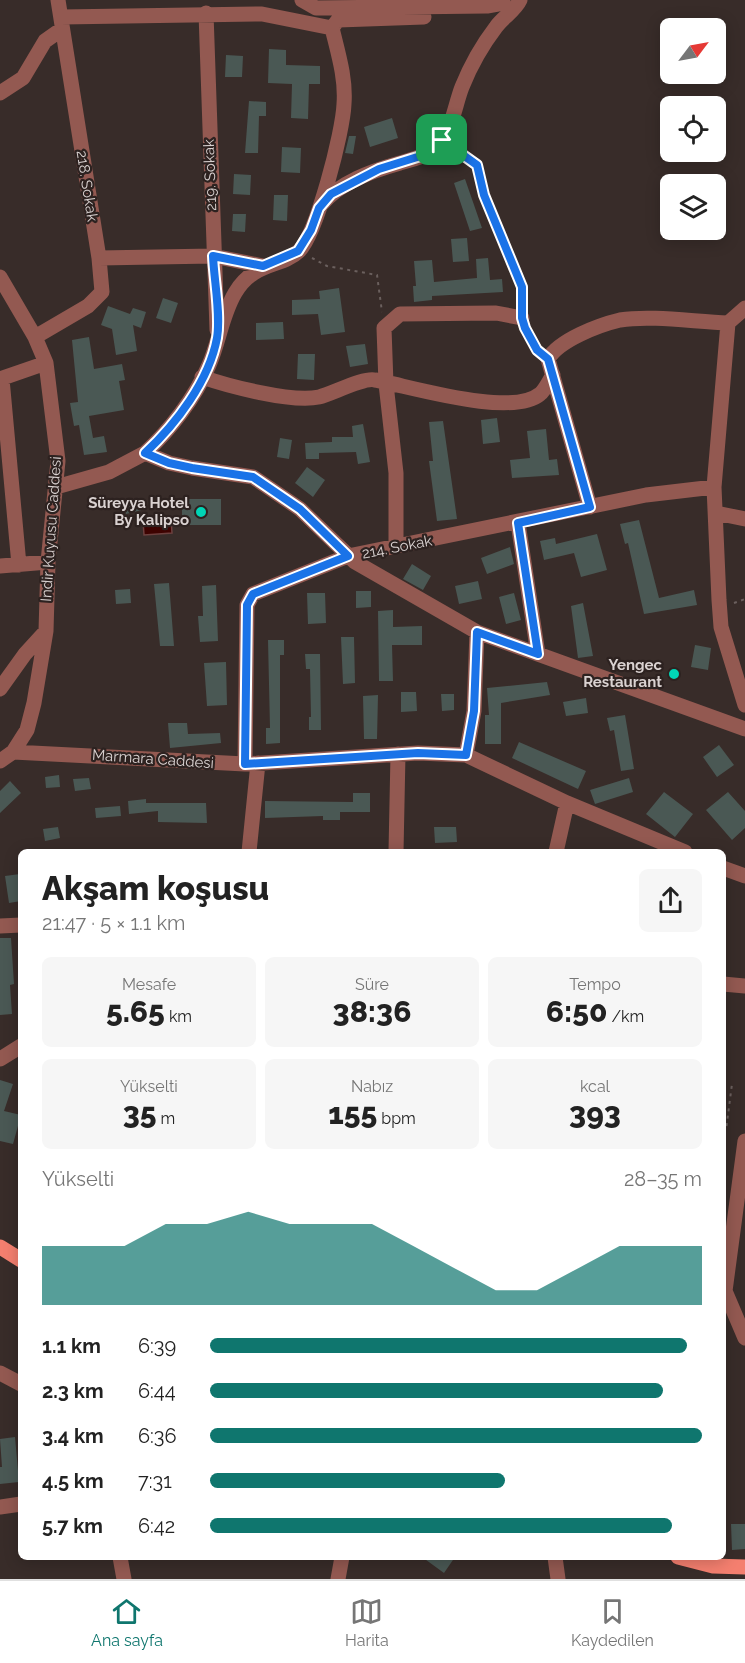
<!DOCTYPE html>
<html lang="tr">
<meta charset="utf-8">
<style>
body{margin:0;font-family:Raleway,sans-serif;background:#f6f6f6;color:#222;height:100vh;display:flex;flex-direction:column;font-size:22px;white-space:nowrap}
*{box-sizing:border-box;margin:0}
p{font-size:20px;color:#767676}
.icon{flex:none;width:33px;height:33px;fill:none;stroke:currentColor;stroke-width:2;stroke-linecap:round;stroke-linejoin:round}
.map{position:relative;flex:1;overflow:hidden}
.details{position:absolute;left:18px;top:849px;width:708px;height:711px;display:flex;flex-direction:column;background:#fff;border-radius:9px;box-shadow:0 3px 15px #0003}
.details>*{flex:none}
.needle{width:39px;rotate:58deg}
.controls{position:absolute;left:660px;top:18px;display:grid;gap:12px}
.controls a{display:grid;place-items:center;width:66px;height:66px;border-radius:9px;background:#fff;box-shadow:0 3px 15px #0003;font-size:30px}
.pin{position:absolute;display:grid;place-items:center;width:51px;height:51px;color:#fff;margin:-26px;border-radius:12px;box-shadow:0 3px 9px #0006}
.round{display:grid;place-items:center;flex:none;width:63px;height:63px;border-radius:9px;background:#f6f6f6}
.overview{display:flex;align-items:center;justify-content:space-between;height:102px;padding:0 24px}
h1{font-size:33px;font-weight:800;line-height:45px}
.stats{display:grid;grid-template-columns:repeat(3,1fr);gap:9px;height:102px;padding:6px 24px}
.stats div{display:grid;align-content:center;border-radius:9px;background:#f6f6f6;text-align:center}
.stats b{font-size:30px;font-weight:800}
.stats small{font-size:16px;font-weight:400}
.stats p{font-size:16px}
.chart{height:168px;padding:12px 24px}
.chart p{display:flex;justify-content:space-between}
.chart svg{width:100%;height:108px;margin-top:6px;fill:#0f766e;opacity:.7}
ul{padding:0 24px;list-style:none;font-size:20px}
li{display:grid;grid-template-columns:96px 72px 1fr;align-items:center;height:45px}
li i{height:15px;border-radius:8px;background:#0f766e}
.dock{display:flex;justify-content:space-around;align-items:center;height:84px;border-top:2px solid #e0e0e0;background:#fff;font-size:16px;color:#767676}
.dock a{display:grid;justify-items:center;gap:3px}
.dock .active{color:#0f766e}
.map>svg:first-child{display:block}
</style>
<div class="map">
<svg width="745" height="1579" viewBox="0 0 745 1579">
<rect width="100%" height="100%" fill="#382c29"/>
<!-- water -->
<path fill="#3e0301" stroke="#6d413f" stroke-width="1.5" d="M171,519L172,533L144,535L143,521Z"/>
<!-- building -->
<path fill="#4a5854" d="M269,49L286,50V65L320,66V84H309L308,119L291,118L292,84L268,83Z
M226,55L243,56L242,77H225Z
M249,101L266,102V116H259L258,153H245Z
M392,118L398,138L370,147L364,127Z
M349,136H356L353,154L345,153Z
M282,147L301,148L300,173L281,172Z
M234,174L251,175L250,195L233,194Z
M465,179L482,228L470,231L454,183Z
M274,195H288L287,221L273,220Z
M233,214H246L245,232L232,231Z
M467,238L469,261L453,262L451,239Z
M488,258L490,280L502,279L503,292L432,296V300L414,302L413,286H416L414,261L432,260L434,282L477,278L476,259Z
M339,288L345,332L321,335L318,314L292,315V300L320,299L319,291Z
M163,298L178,303L171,323L156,318Z
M108,306L130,314L133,308L146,312L141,328L133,325L137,351L116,355L112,329L101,325Z
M283,322L284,339L256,340V323Z
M89,337L94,369L122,364L125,380L119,381L124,410L89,416L93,438L104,436L107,452L84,455L79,425L74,426L70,403L78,402L72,340Z
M365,344L368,364L350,367L346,346Z
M298,354H315L314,380L297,379Z
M497,418L500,442L483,444L481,420Z
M443,421L457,519L437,521L429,461H433L429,422Z
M363,424L370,462L358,464L356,452L319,453V459H306L305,443L332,442V437H353L352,426Z
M546,429L549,460L557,459L559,475L512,478L510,460L530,458L527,431Z
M280,438L292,440L289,459L277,457Z
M307,467L325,480L313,497L295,483Z
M143,499L146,509L126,514L123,504Z
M182,499H221V525H182Z
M639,520L659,598L694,590L697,605L644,614L628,543L625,544L620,524Z
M597,534L607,570L581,577L574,553L544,560L540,541L555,538L556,544Z
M510,547L514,564L487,574L481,558Z
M412,564L431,576L423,590L403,579Z
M478,581L482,599L459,604L455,586Z
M169,583L174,646H160L154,584Z
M216,585L218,641L200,642L198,616H203L202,586Z
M130,589L131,603L116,604L115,590Z
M356,591H371V607L356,608Z
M307,593H325L326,623L308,624Z
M514,593L521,620L506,624L499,597Z
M583,603L593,656L578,658L571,606Z
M393,610V627L422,626V645H392L393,681H379L378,611Z
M341,637H354L355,683L343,684Z
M268,640H284V655H280V743L266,744V728H270Z
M695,645L711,648L708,670L691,667Z
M305,654H320L321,730H309V717H311L310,669H306Z
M226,662L227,705L207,706L204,663Z
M547,682L550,695L501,703V744H485V715H489L487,688Z
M401,692H416L417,711L401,712Z
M441,694H454V710L442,711Z
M378,695L377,739H364L363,696Z
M586,698L588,713L566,716L563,702Z
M625,715L634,769L621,771L614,730L610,731L607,718Z
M168,723H187L188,734L220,733L221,743L170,748Z
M519,742L586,771L578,789L512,758Z
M719,745L734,765L717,777L703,757Z
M59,775L60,787L46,788L45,777Z
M89,778L91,789L75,791L73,779Z
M629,778L633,792L595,804L590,790Z
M10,781L21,793L0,813V791Z
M664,792L693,814L675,837L646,814Z
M728,792L745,811V828L732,840L706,810Z
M353,793H370V812H340V820H323V816L265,818V801L353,802Z
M146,799V803H206L207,823L158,822V811L129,814L128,801Z
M120,806L121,816L96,818L95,808Z
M58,827L60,838L45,841L43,829Z
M434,827H456L457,842L435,843Z
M20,874L21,901L9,903L5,876Z
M0,938H11L14,984L10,985L12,1014L0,1015Z
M0,1080L13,1084L4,1111L21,1115L13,1144L0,1141Z
M15,1437L19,1482L0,1484V1467H2L0,1439Z
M731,1524H745V1549L732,1550Z
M422,1557H455L444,1573Z"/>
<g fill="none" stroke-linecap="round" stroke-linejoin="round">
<!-- path -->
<path stroke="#6b605e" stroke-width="2" stroke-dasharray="3 4.5" stroke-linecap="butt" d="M454,148L477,165L484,195L522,287V306
M312,258L327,266L377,275L382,312
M526,329L537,350
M734,603L745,599
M723,1132L726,1130L732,1084"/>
<!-- minor -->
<path stroke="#935951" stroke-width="15" d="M302,0L316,8L487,6L498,4L503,0
M206,13L217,330
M61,17L262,14L332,28
M332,28L338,20L424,17
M0,93L23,78L45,41L62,29
M321,205C340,182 372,171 400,163C409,160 419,158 427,154C452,140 453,110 462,87C470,67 483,44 496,27C503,17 515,11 520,0
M99,258L213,256L263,266
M0,277L35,337L46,363L58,461L48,562L46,631L34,703L27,730L13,752
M745,308L728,323L714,487L719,600L721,627L745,705
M35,337L88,306L102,292L99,258L58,0
M202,377C228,386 292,403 319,397C332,394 364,377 375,380C409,386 512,418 540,394C545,390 549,381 553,375
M0,379L46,363
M2,379L19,565
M145,453C170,430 195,398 209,365C219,342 222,315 235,293C254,261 281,268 299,251C317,233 343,132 344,104C346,78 338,53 332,28
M56,487L109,472L145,453L169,463L192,468L253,477L300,509L355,562L477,632L745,729
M590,507L548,359C559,340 599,325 620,320C652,315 695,322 728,323
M716,513L745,519
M518,523L538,654
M396,546V473L386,384L384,328L400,314L496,313L522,318
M0,566L48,562
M0,689L25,654L46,631
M466,755L474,711L477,632
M0,761L13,752L245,764L418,753L466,755L567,803L685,852
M245,764L247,605L253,594L348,556L646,495L714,487
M249,852L258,763
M396,852L398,754
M556,852L567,803
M723,868L745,876
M0,926L21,925
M723,984L745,986
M0,1059L21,1046
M745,1141L725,1291L745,1338
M0,1373L21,1384
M0,1507L21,1504
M120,1557L124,1579
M555,1557L558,1579
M338,1579L342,1557"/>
<!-- major -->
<path stroke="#f47f6f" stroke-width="15" d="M0,1247L21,1260
M678,1557L713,1566L745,1567"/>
</g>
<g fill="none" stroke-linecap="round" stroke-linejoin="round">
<defs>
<path id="route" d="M442,140L477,165L484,195L522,287V318L525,328L537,350L548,359L590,507L518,523L538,654L477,632L474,711L466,755L418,753L245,764L247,605L253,594L348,556L300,509L253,477L192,468L169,463L145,453C176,424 209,381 217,338C221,315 214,280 213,256L263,266L298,251L311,230L319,208L331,194L379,169L427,154Z"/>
</defs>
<!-- route casing -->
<use href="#route" stroke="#fff" stroke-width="12"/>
<!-- route -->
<use href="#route" stroke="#1a73e8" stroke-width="8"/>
</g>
<!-- markers -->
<g fill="#01d5b6" stroke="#2d2220" stroke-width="2">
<circle cx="201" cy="512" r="6"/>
<circle cx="674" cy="674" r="6"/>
</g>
<g text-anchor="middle" stroke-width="4.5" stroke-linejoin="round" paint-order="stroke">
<!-- street labels -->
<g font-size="15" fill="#dad2d1" stroke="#2d2220">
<text transform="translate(210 175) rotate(-92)" y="5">219. Sokak</text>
<text transform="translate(87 186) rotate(81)" y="5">218. Sokak</text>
<text transform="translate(51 529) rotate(-86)" y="5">Indir Kuyusu Caddesi</text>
<text transform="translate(397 547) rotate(-11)" y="5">214. Sokak</text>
<text transform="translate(153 759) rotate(4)" y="5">Marmara Caddesi</text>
</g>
<!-- poi labels -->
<g font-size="15" font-weight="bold" fill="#dad2d1" stroke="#2d2220" text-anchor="end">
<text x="189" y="508">Süreyya Hotel<tspan x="189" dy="17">By Kalipso</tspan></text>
<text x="662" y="670">Yengec<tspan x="662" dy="17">Restaurant</tspan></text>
</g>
</g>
</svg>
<div class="controls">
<a><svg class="needle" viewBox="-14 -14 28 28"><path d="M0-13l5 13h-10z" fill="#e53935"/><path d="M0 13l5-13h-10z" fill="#767676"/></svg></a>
<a><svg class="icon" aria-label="locate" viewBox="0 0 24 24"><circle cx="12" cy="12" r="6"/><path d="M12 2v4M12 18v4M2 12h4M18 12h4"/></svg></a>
<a><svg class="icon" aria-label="layers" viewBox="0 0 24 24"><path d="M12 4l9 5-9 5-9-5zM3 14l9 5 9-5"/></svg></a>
</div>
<div class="pin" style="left:442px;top:140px;background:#1e9e55"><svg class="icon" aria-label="arrive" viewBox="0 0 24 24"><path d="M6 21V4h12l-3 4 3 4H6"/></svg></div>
<section class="details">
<div class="overview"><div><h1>Akşam koşusu</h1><p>21:47 · 5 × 1.1 km</p></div><a class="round"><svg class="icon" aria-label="share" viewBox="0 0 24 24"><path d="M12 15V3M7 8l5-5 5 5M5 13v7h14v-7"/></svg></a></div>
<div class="stats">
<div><p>Mesafe</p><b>5.65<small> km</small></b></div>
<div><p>Süre</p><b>38:36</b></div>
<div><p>Tempo</p><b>6:50<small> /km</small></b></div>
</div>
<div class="stats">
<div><p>Yükselti</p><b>35<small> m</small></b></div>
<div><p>Nabız</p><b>155<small> bpm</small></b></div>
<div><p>kcal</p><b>393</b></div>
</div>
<div class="chart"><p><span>Yükselti</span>28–35 m</p>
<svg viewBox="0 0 160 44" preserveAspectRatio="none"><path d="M0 44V20L10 20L20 20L30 11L40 11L50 6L60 11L70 11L80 11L90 20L100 29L110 38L120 38L130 29L140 20L150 20L160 20V44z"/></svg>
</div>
<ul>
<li><b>1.1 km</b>6:39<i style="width:97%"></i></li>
<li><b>2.3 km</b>6:44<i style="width:92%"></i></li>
<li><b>3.4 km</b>6:36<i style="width:100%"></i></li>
<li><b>4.5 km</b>7:31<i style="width:60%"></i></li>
<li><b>5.7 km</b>6:42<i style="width:94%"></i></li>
</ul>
</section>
</div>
<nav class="dock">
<a class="active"><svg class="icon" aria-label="home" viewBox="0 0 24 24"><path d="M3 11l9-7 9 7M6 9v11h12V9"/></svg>Ana sayfa</a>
<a><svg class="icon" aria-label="map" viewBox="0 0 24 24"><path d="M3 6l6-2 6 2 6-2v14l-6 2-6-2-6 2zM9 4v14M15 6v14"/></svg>Harita</a>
<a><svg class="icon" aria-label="saved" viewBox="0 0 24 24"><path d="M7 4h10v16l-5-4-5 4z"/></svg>Kaydedilen</a>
</nav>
